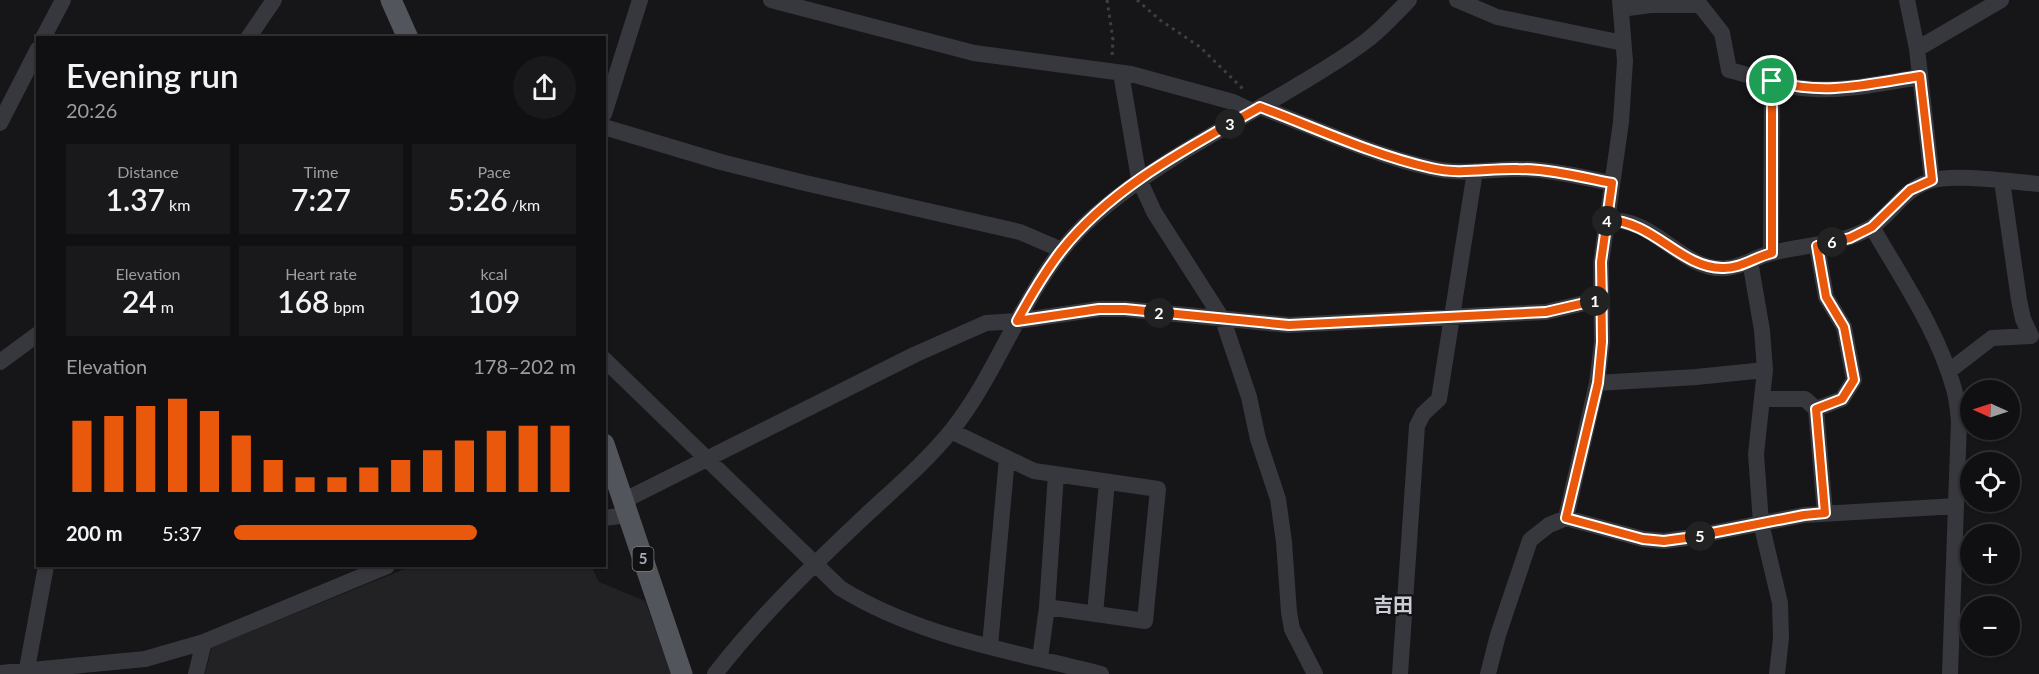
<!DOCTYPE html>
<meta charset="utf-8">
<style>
body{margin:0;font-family:Lato,"Noto Sans JP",sans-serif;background:#19191b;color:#f1f3f6;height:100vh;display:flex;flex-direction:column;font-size:22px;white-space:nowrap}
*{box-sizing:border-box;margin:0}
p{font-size:20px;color:#9c9d9f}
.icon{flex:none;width:33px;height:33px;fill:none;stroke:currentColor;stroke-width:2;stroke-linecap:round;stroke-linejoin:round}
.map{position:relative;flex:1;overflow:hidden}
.sheet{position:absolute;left:36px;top:36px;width:570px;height:531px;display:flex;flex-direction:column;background:#101012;border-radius:0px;box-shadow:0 2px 4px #0004,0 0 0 2px #303032}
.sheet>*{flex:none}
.needle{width:39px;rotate:273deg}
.buttons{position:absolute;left:1960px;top:380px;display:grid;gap:12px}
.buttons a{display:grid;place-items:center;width:60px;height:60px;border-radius:50%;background:#101012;box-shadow:0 2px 4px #0004,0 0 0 2px #303032;font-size:30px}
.pin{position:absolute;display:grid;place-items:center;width:51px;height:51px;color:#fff;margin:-26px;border:3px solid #fff;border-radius:50%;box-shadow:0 2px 6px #0007}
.km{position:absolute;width:30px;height:30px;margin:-15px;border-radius:50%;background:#222;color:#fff;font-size:16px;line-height:30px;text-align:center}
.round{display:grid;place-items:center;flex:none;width:63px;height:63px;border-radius:32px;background:#19191b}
.overview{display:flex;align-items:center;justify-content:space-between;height:102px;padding:0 30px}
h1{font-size:33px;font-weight:600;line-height:45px}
.figures{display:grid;grid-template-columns:repeat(3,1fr);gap:9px;height:102px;padding:6px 30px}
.figures div{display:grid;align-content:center;border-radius:0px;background:#19191b;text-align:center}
.figures b{font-size:30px;font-weight:600}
.figures small{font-size:16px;font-weight:400}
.figures p{font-size:16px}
.chart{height:168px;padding:12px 30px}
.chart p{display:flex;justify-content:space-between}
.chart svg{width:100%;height:108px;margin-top:6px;stroke:#ea580c;stroke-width:6}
ul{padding:0 30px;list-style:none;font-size:20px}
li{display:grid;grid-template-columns:96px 72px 1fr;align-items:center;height:45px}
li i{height:15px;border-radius:8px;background:#ea580c}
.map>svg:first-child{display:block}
</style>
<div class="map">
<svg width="2039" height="674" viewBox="0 0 2039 674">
<rect width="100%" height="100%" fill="#161618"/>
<!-- built -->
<path fill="#222225" d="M412,566H591L599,582L645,601L672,674H205L212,647Z"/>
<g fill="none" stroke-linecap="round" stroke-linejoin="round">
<!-- path -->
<path stroke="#3d3f44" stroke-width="3" stroke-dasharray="3 4.5" stroke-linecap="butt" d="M1107,0L1113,40L1112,57
M1137,0L1160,20L1200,47L1244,90"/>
<!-- minor -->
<path stroke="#37383d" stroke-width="16" d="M771,0L974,53L1131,74L1233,102L1252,111
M1457,0L1497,17L1623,43
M1907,0L1917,49L1932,180
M1621,9L1650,5H1700L1722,33L1729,70C1757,77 1786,88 1815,89C1849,91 1886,82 1920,77
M43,38L63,0
M248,38L274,0
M1917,49L2001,0
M1121,73L1139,179L1154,212L1223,320L1249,397L1258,439L1278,499L1284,542L1289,612L1292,629L1315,674
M1260,107C1316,128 1373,155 1431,168C1460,175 1489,169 1518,169C1550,169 1581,177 1612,183
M604,114L640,0
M0,123L38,49
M604,127L721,162L805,183L1020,232L1062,250
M1607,220C1618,220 1628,221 1638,226C1666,237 1693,272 1727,268C1741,267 1752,259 1765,255C1800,244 1837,247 1870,228C1893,214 1900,191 1930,181C1954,173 2013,182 2039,184
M1872,227C1902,279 1938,331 1954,389C1957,399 1958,411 1959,421L1950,674
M1771,253L1772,81
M1750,261L1762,330L1765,370L1756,454L1761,523L1780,603L1781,638L1777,674
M604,359L840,588C919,637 1012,651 1101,674
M0,362L38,334
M1949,371L1992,338L2031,336L2023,319L2019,300L2002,181
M1597,383L1696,377L1765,370
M1762,399H1805L1816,409L1825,513
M1816,409L1842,399L1854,380L1844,327L1826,297L1817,246
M951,431L1034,471L1158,489L1145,621L1047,607
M623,501L914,355L986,323L1017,321L1099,309H1125L1289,325L1546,312L1602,299
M604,518L627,515
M1566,518L1597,383L1602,342L1601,263L1621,122L1625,61L1620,0
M1095,614L1107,482
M990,646L1007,458
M1040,658L1047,607L1056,474
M0,673L145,659L204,642L387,566
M26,674L46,566
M196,674L204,642
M715,674C760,616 811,567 864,517C894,489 926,462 952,430C1005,363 1027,275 1093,217C1150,167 1217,132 1283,94C1311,77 1340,61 1366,41C1382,29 1395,14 1409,0
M1400,674L1417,426L1423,414L1439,399L1475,171
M1488,674L1498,635L1530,540L1549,525L1566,518L1643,539L1664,541L1686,538L1804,515L1956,506"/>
<!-- major -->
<path stroke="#53555c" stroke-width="21" d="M391,0L408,38
M604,444L682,674"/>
</g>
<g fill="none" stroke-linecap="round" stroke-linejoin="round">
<defs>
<path id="route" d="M1772,81V253C1755,257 1740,269 1722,268C1679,267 1654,221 1607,220L1601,262L1602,299L1546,312L1289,325L1125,309H1099L1017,321C1030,297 1044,273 1061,251C1112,186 1190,147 1260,107C1316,128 1373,155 1431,168C1460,175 1489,168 1518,169C1550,169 1581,177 1612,183L1601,262L1602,342L1598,383L1566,518L1643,539L1664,541L1686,538L1804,515L1825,513L1816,409L1842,399L1854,380L1844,327L1826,297L1817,246L1850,238L1872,227L1910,190L1932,180L1920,76C1868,84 1825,96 1772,81"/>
</defs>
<!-- route casing -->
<use href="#route" stroke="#fff" stroke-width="12"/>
<!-- route -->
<use href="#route" stroke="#ea580c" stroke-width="8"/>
</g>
<g text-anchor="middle" stroke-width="4.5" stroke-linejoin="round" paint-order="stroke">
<!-- shield labels -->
<rect fill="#111113" stroke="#7b7e86" stroke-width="1.5" x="632.5" y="547" width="21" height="24" rx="4.5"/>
<g font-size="15" font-weight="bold" fill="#a8adb8">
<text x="643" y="564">5</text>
</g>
<!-- quarter labels -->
<g font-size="20" font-weight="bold" fill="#c9ccd4" stroke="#111113">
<text x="1393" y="612">吉田</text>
</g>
</g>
</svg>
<div class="buttons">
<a><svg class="needle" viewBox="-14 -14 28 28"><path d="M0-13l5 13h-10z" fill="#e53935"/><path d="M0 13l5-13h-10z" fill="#9c9d9f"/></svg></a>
<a><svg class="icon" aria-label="locate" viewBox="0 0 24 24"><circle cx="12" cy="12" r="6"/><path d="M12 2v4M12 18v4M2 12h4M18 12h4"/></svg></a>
<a>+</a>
<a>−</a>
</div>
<div class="pin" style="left:1772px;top:81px;background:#1e9e55"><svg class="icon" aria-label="arrive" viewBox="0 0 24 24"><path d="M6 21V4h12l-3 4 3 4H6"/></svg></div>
<b class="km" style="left:1595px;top:301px">1</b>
<b class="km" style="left:1159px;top:313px">2</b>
<b class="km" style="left:1230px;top:124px">3</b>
<b class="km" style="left:1607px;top:221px">4</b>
<b class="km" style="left:1700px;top:536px">5</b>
<b class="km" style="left:1832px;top:242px">6</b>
<section class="sheet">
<div class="overview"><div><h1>Evening run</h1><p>20:26</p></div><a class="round"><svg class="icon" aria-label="share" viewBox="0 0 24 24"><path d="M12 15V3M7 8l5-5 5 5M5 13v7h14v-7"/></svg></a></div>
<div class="figures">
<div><p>Distance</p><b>1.37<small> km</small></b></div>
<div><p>Time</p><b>7:27</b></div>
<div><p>Pace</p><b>5:26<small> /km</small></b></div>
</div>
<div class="figures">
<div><p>Elevation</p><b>24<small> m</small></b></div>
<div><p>Heart rate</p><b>168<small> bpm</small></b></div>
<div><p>kcal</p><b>109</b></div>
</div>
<div class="chart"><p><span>Elevation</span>178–202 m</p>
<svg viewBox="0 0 160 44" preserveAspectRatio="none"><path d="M5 44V15M15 44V13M25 44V9M35 44V6M45 44V11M55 44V21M65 44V31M75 44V38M85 44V38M95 44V34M105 44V31M115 44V27M125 44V23M135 44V19M145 44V17M155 44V17"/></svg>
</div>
<ul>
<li><b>200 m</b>5:37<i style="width:71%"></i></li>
</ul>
</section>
</div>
